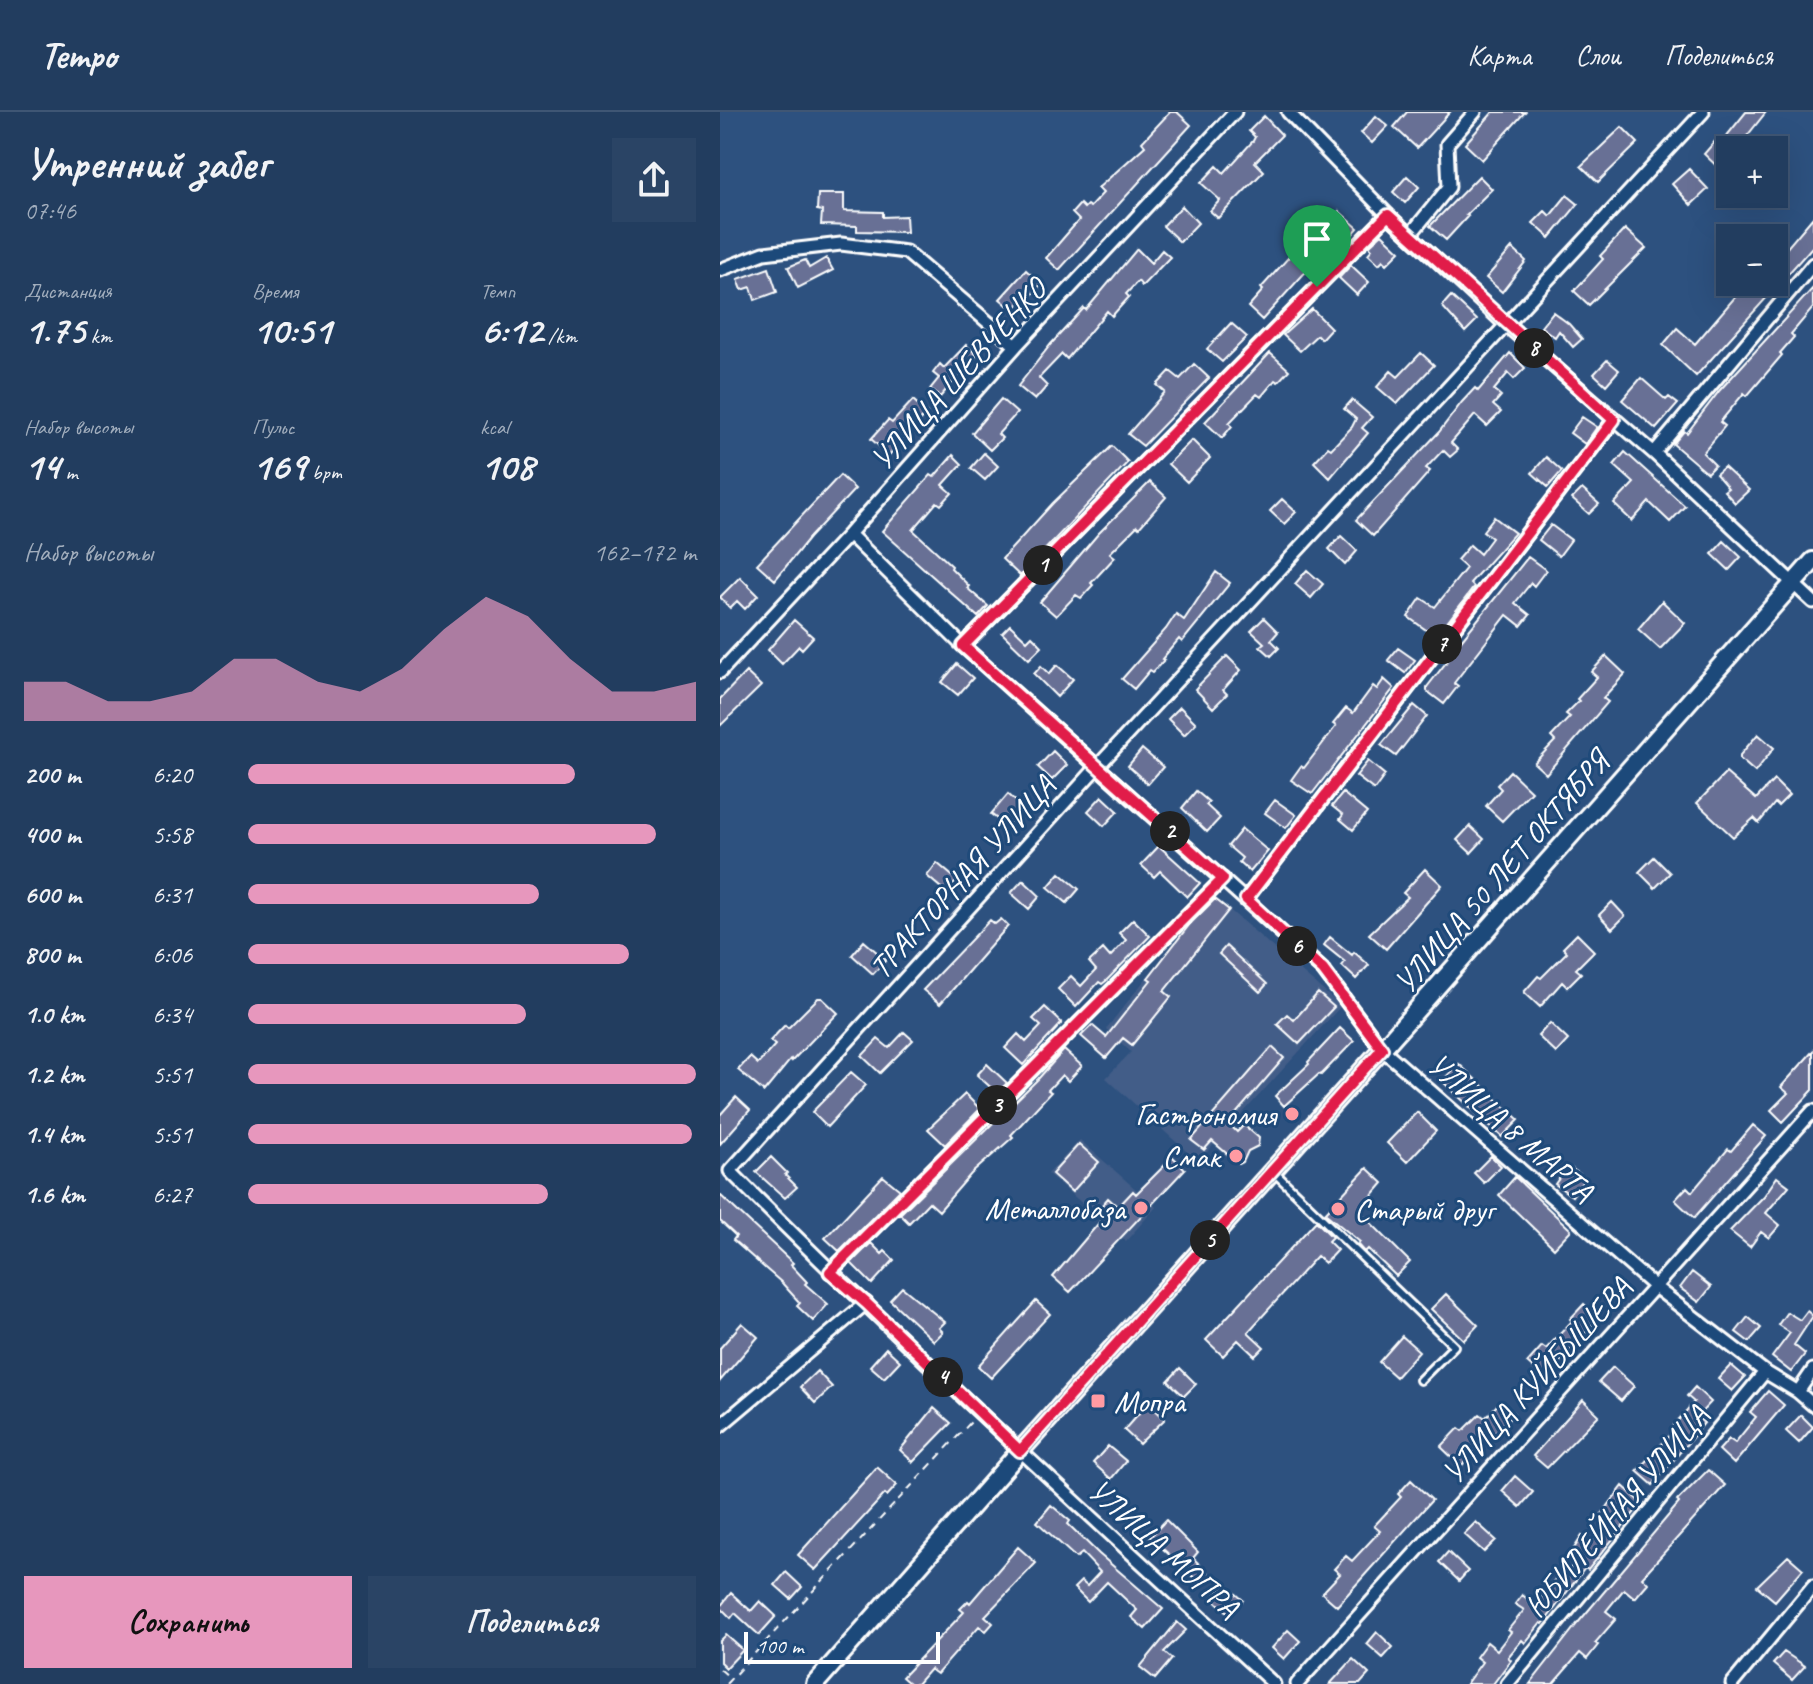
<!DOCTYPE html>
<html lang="ru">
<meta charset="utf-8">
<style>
body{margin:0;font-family:Caveat,sans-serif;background:#2a4465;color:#f1f3f6;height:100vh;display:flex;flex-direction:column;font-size:30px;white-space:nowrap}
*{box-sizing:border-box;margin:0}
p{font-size:26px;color:#a2aebd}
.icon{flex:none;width:44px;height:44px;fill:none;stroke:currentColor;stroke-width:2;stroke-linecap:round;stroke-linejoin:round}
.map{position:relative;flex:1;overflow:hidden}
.drawer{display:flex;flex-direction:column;background:#223d5f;width:720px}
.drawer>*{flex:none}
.tools{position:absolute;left:996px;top:24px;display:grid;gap:16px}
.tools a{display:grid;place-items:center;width:72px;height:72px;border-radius:0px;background:#223d5f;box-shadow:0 8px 32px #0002,0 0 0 2px #3f5674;font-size:40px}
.scale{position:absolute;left:24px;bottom:20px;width:196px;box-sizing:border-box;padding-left:8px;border:4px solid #fff;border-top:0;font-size:22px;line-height:28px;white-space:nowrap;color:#fff;-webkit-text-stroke:6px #1f4a7a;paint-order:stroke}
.pin{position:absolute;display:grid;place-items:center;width:68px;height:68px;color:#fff;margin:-82px -34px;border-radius:50% 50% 50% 0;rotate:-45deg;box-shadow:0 0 8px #0007}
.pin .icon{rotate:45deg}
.km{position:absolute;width:40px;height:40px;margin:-20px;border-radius:50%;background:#222;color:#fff;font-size:22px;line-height:40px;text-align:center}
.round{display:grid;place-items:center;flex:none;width:84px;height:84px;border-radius:0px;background:#2a4465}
.overview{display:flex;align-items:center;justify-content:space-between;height:136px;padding:0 24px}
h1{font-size:44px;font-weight:800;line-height:60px}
.stats{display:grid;grid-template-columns:repeat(3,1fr);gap:12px;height:136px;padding:8px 24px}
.stats div{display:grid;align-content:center}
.stats b{font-size:40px;font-weight:800}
.stats small{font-size:22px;font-weight:400}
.stats p{font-size:22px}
.chart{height:224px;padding:16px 24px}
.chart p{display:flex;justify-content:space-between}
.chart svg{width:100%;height:144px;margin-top:8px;fill:#e797bd;opacity:.7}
.cta{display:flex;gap:16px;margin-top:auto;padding:16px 24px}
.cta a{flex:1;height:92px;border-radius:0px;background:#e797bd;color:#111;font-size:32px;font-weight:800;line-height:92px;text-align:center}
.cta a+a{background:#2a4465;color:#f1f3f6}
ul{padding:0 24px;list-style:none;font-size:26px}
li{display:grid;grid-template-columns:128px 96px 1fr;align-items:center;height:60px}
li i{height:20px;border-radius:10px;background:#e797bd}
header{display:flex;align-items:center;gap:48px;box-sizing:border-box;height:112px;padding:0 40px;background:#223d5f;border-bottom:2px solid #3f5674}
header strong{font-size:38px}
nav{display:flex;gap:44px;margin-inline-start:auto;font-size:28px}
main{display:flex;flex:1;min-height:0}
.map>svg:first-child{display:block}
</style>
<header>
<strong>Tempo</strong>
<nav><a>Карта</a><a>Слои</a><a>Поделиться</a></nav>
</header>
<main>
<section class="drawer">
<div class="overview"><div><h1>Утренний забег</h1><p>07:46</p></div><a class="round"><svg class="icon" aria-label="share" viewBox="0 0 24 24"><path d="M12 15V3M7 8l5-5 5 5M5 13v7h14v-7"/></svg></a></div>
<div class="stats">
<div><p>Дистанция</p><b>1.75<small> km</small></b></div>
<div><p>Время</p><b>10:51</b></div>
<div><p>Темп</p><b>6:12<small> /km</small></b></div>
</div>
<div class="stats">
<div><p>Набор высоты</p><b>14<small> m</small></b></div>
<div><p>Пульс</p><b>169<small> bpm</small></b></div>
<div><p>kcal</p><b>108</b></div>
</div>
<div class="chart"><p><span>Набор высоты</span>162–172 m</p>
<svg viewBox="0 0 160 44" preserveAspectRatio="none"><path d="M0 44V32L10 32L20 38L30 38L40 35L50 25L60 25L70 32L80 35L90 28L100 16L110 6L120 12L130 25L140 35L150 35L160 32V44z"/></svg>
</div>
<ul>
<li><b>200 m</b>6:20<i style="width:73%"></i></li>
<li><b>400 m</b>5:58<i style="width:91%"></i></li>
<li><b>600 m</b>6:31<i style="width:65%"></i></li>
<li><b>800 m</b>6:06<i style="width:85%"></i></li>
<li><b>1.0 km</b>6:34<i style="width:62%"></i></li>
<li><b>1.2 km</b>5:51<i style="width:100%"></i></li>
<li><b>1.4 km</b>5:51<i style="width:99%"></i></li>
<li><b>1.6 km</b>6:27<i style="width:67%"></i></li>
</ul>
<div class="cta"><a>Сохранить</a><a>Поделиться</a></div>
</section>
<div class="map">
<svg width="1093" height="1572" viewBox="0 0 1093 1572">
<rect width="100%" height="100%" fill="#2d517f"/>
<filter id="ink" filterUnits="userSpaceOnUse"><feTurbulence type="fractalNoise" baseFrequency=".0125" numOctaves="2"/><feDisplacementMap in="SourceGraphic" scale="16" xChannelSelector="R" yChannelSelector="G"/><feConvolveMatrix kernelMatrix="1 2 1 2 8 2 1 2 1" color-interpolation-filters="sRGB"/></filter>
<g filter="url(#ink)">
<!-- built -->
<path fill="#425d88" d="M492,783L621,894L478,1050L386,966L411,940L386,917Z
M360,1028L436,1095L406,1129L328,1062Z"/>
<!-- building -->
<path fill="#676f95" stroke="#fff" stroke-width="2" d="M450,0H457L471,13L339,158L326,146L359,108L352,101L360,92L364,96L367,93L370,95L383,81L378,76L425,34L422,30Z
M687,0H730L697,36L674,15Z
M773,0H805L762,48L745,32Z
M1026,0H1046L1019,34L1010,27V52L1003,60L984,42L997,27L1001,31Z
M544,4L562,23L535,50L544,59L498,106L490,99L500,88L481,71L497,54L504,61L533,29L535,25L529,19Z
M656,4L668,14L652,31L641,21Z
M902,15L918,31L878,70L861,54Z
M969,57L988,77L971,93L952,72Z
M687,64L699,75L685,91L673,80Z
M759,64L772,77L746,103L748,104L726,128L710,114Z
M98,82H124V99L163,100V105L186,104L187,120L137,119V114L101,113L102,99L97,98Z
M847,83L858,92L830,126L813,111L825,99L830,104Z
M462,94L478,111L460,130L443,114Z
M619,99L638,116L626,130L619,123L542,208L528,195L543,178L541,176L595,116L601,121Z
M1093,105V134L976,264L943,233L957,216L975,232L1028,170H1054V151Z
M905,117L926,136L869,193L854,179L883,147L880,144Z
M662,122L680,139L667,152L663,148L659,152L648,142L652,137L649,134Z
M792,136L806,149L782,180L766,166Z
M417,137L431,151L442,138L450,145L422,174L418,169L406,182L409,185L392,204L387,199L347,247L342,242L319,266L327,274L315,288L298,274L331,232L364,196L366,198Z
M106,146L113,158L78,176L68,155L85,148L89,156Z
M631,153L649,170L637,183L619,166Z
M49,156L57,180L35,188L31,175L22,178L18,167Z
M306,158L321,172L309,186L306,183L293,198L280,187Z
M1093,176V196L1071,222L1074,225L1060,241L1062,243L1027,284L1024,281L1000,310L1005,314L983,341L995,353L987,361L953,332L964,319L967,321L1000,278Z
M731,184L757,208L745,220L722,194Z
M592,197L611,216L601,227L597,223L580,239L563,223Z
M833,200L849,212L862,227L853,235L839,219L835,225L821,215Z
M511,211L527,225L502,250L487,237Z
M246,233L257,243L220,285L210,277L219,266L213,261L220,252L224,256Z
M550,241L569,258L558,270L555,268L541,285L537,282L509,311L512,314L502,326L485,310Z
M701,241L714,253L677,292L657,275L671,259L678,265Z
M790,241L805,256L794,267L788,261L774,278L781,284L773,293L781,300L767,314L755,303L731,331L738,338L730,345L723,338L706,356L710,359L653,424L636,408L719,320L742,290L755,276L758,279Z
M887,248L899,258L886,273L874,262Z
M474,252L489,266L423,334L408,322L445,280L437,273L450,259L460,267Z
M921,266L946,288L949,285L958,292L936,317L902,288Z
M281,287L297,301L278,322L282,326L270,338L252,321Z
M193,288L207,301L169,343L151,327L168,308L172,311Z
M632,288L652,305L642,316L648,321L610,366L594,350L608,335L611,337L632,315L636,307L624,297Z
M862,305L877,315L865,332L850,321Z
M472,328L490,346L467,370L448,352Z
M392,334L408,350L300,464L282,447L333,391Z
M905,340L965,394L950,410L929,390L912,409L894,392L914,371L894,353Z
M264,341L278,354L265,368L251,356Z
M233,343L242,352L223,373L232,381L221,393L217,390L193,418L232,454L231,456L249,474L247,476L268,494L258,505L162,419L211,363L214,365Z
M826,345L842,359L828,375L812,361Z
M1004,355L1029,378L1015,391L1004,379L1008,376L996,362Z
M120,363L135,377L89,426L55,468L37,452Z
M430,370L446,385L419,416L417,414L390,441L395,445L371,471L373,473L361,486L356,483L336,504L320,490L378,422Z
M862,377L879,392L869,402L852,387Z
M562,387L576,400L564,412L550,399Z
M774,405L795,421L750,471L754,475L716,525L688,505L701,486L715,495L746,456L737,448L750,433L760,442L772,426L763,419Z
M831,413L851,428L839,444L819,428Z
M621,424L637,439L625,453L609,437Z
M1004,429L1021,445L1009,458L992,442Z
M808,445L826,458L814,474L811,471L795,491L810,503L801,514L787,503L734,571L738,574L724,592L707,579V575L728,548L726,547Z
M587,458L603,472L591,486L575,472Z
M496,460L510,471L462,530L459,527L442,547L444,548L433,560L430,558L414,577L402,567L446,517L456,502L464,508Z
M20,465L38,483L25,497L17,489L10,496L0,485Z
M942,489L965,511L940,537L918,517Z
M544,506L558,520L551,528L559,536L551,544L540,534L544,531L531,519Z
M74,508L93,525L82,537L79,534L62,552L48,538Z
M290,513L307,529L312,524L322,534L309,547L282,521Z
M678,536L695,548L685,561L668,548Z
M507,544L521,558L503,578L507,582L493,596L475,577Z
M886,544L905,562L883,586L888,590L826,662L814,651L835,629L831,625L850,605L846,602L859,589L857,587L877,565L871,560Z
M237,552L253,566L238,583L222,570Z
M337,553L353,567L337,585L314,562L321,554L329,562Z
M26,560L41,574L0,614V587Z
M664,567L674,576L592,682L571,668L581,654L584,656L616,614L613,612L626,596L633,601L653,574L657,577Z
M694,593L707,604L676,644L661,633Z
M460,595L476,611L464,623L448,607Z
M1038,622L1054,636L1035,660L1020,647V643Z
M422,637L443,655L428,672L408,654Z
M333,639L347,653L332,668L318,655Z
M648,649L665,663L654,678L636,664Z
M790,659L811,679L782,709L766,694L781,677L777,673Z
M1006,661L1036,687L1054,668L1069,683L1058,694L1055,691L1039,711L1034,706L1013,725L977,691Z
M476,679L489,690L486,693L500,706L487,720L462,696Z
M623,681L647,701L633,718L620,707L623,703L612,694Z
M288,682L303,696L287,715L271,702Z
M382,684L398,699L384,714L368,699Z
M555,688L576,703L566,716L545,701Z
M750,714L764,727L751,741L737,728Z
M522,717L548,739L530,760L519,750L522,746L508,734Z
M439,734L480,771L467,785L440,759L434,765L421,753Z
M934,745L950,761L935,776L919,760Z
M217,751L237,768L227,781L207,764Z
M705,757L722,773L666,837L649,822L688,785L683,781Z
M340,761L359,777L347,791L328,775Z
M303,768L320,784L309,797L291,781Z
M495,787L509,798L444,879L451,885L412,933L403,926L386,946L361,924L372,913L386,925L431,868L428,866L470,812Z
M892,790L905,804L892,817L879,803Z
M281,807L288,814L220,892L203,878L270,808L275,812Z
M413,807L430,824L386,869L382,872L379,870L356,895L338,877L351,864L361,874L376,858L369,850L383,837L390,845L406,828L399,821Z
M857,822L874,839L856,857L861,861L847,875L842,870L820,895L804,880L818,864L821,866L847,840L843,836Z
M610,825L632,843L634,840L649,853L636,867L622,854L625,850L604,833Z
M144,829L166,848L153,862L132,843Z
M506,834L547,872L540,880L499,842Z
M598,881L614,895L579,932L557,912L567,902L574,908Z
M98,886H102L118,901L72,949L71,947L44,980L18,958L30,945L38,952L55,933L50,929L65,913L68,916Z
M325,895L342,911L303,953L285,936L298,922L306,930L321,914L313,907Z
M830,911L848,928L836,941L818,924Z
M620,916L634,929L601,963L599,962L564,994L555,984L589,952L588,950Z
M184,920L193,928L160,961L142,944L158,927L169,936Z
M552,935L564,946L508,1011L517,1020L524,1013L539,1026L538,1034L528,1039L523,1050L519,1052L492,1029L484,1038L471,1028Z
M344,938L362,954L348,969L342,963L328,978L331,980L291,1023L293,1025L251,1062L219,1099L209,1090L189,1111L180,1102L318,967Z
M1093,939V978L1063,1010L1051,998L1068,981L1061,975Z
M267,952L287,971L277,981L257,963Z
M739,952L799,1008L782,1025L722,969Z
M131,960L146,973L107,1015L92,1000Z
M245,982L260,997L225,1033L208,1017Z
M16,985L30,998L0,1032V1003Z
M697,1000L716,1019L687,1050L667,1031Z
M1033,1013L1046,1024L974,1106L955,1088L967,1075L972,1080L1008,1037L1011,1039Z
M359,1032L379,1050L352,1080L332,1062Z
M771,1044L781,1054L764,1071L754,1061Z
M51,1045L67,1061L65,1063L77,1075L65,1086L36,1060Z
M453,1045L465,1057L350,1180L333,1165L384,1105L377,1099L388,1086L398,1095L413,1079L416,1082Z
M848,1054L865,1066L852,1084L835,1072Z
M647,1056L663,1071L639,1099L690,1150L676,1164L648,1137L645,1140L638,1132L640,1130L605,1101Z
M163,1064L180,1078L119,1139L105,1126Z
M795,1065L851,1118L834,1136L779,1083Z
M1057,1065L1069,1074L1046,1101L1060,1113L1049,1126L1041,1120L1030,1135L1010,1119L1044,1084Z
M0,1083L73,1151L71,1153L87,1170L85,1172L108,1192L93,1209L77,1194L80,1191L62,1171L13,1128L16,1124L0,1109Z
M596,1109L612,1125L608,1129L617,1138L605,1151L597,1144L528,1220L544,1235L535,1244L518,1228L503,1244L486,1228Z
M151,1131L162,1142L165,1139L174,1148L152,1172L131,1151Z
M972,1160L991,1175L979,1190L960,1176Z
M182,1175L225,1210L219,1216L223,1220L214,1229L170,1188Z
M726,1182L758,1213L744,1228L711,1197Z
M316,1189L330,1202L271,1266L258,1254Z
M864,1192L878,1206L825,1267L807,1251L822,1234L826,1237L852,1209L850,1207Z
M1087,1199L1093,1204L1074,1233L1085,1242L1071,1260L1052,1245L1070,1221L1058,1213L1067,1200L1080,1208Z
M1028,1205L1041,1216L1029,1230L1016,1220Z
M22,1211L38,1225L0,1269V1236Z
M682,1224L699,1239L676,1265L659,1250Z
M166,1236L180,1249L164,1266L150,1254Z
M1011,1253L1025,1265L1012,1279L998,1267Z
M893,1255L914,1274L901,1289L879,1270Z
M460,1256L476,1272L464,1284L448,1269Z
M97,1259L112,1275L95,1291L80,1275Z
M975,1275L991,1290L977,1305L984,1311L933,1373L917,1359L957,1315L954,1313L974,1290L967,1284Z
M1048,1279L1064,1293L1014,1352L999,1338L1009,1327L1015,1331L1036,1305L1030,1300Z
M863,1288L879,1303L827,1356L813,1344Z
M781,1289L794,1302L741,1354L721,1335L739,1316L743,1319L760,1302L765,1306Z
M428,1291L445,1307L419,1332L404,1318Z
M214,1296L231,1311L193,1350L180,1338Z
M1081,1303L1093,1315L1079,1331L1066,1319Z
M388,1334L406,1349L391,1367L373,1351Z
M157,1355L177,1373L167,1384L165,1382L95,1458L78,1443Z
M988,1358L1005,1373L922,1465L928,1471L915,1486L904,1477L886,1499L896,1507L875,1531L878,1533L867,1547L860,1541L833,1572H810L857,1512L959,1391L957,1389Z
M795,1364L813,1380L800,1395L782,1379Z
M691,1368L712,1388L617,1494L602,1481L620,1462L614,1457L626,1444L632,1449L660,1419L654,1414L681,1385L678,1382Z
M903,1374L922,1391L868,1458L865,1456L823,1512L821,1511L805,1531L802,1528L788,1545L791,1548L773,1572H746L762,1550L756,1545L767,1530L777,1538L791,1520L788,1518L804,1498L795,1492L802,1483L813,1491L818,1485L820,1487L842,1458L847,1461L860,1443L853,1438L862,1424L871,1430L885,1413L878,1407Z
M331,1393L350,1409L348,1412L379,1442L443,1497L425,1517L411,1505L417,1498L387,1470L368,1490L354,1476L361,1469L367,1474L380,1460L362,1441L356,1446L317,1410Z
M446,1408L478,1440L473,1446L488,1461L479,1470L430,1425Z
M756,1410L776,1428L764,1440L744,1422Z
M298,1435L316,1451L265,1504L273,1511L266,1519L259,1514L217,1562L210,1557L197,1572H190L182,1565L244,1500L240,1497L248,1489L250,1491Z
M728,1440L748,1459L739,1469L719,1450Z
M1068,1444L1083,1457L1055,1489L1037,1474Z
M66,1460L82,1475L71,1487L55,1473Z
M505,1472L523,1488L510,1502L492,1486Z
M11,1481L31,1499L40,1489L56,1504L39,1523L15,1501L11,1506L0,1495Z
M457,1510L466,1518L444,1540L452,1547L435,1567L420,1555Z
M568,1518L580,1529L564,1547L552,1536Z
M657,1520L673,1535L663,1546L647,1532Z
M6,1523L23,1538L6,1556L0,1550V1529Z
M1064,1540L1085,1554L1072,1568L1053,1552Z
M633,1547L649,1562L640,1572H610Z"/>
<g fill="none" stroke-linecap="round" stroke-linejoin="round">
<defs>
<path id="lane" d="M555,1061L734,1234L700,1268"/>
<path id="street" d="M568,0L668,103L785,212L934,341L1093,490
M690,123L729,75L727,32L755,0
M0,158L44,141L121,132L186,140L296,234
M934,341L1093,152
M129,422L243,534L603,858L662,937L935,1175L1045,1260L1078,1280L1093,1293
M243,534L668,103
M0,560L129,422L296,234L515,0
M526,787L894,308
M110,1160L503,767
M1078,1280L1093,1258
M0,1314L146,1191
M554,1572C370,1404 186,1236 10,1059L378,654L983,0
M577,1572L1093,999
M787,1572L1045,1260
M1012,1572L1093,1474"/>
<path id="secondary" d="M95,1572L300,1339L662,937L1093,449"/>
</defs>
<!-- lane casing -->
<use href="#lane" stroke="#fff" stroke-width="12"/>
<!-- street casing -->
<use href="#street" stroke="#fff" stroke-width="17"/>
<!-- secondary casing -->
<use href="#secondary" stroke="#fff" stroke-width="22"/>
<!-- path -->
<path stroke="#fff" stroke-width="2" stroke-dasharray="8 6" stroke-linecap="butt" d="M0,1557L10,1566
M6,1572L251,1310"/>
<!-- lane -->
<use href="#lane" stroke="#1f4a7a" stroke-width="6"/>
<!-- street -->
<use href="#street" stroke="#1f4a7a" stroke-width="11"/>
<!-- secondary -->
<use href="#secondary" stroke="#1f4a7a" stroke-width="16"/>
</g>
</g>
<g fill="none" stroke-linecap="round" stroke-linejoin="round" filter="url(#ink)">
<defs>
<path id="route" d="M668,103L894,308L526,787L603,858L662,937L300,1339L146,1191L110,1160L503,767L243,534Z"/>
</defs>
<!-- route casing -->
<use href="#route" stroke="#fff" stroke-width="16"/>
<!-- route -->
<use href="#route" stroke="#e11d48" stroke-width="10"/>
</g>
<!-- markers -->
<g fill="#ff9aa2" stroke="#1f4a7a" stroke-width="3">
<circle cx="572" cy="1002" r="8"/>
<circle cx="516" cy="1044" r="8"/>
<circle cx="421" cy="1096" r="8"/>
<circle cx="618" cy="1097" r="8"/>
<rect x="370" y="1281" width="16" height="16" rx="4"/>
</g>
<g text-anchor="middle" stroke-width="6" stroke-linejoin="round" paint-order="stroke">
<!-- street labels -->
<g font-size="32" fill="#fff" stroke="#1f4a7a">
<text transform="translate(238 262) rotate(-48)" y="11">УЛИЦА ШЕВЧЕНКО</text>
<text transform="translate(781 760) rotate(-49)" y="11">УЛИЦА 50 ЛЕТ ОКТЯБРЯ</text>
<text transform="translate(242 765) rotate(-48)" y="11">ТРАКТОРНАЯ УЛИЦА</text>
<text transform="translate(791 1015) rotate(41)" y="11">УЛИЦА 8 МАРТА</text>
<text transform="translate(816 1268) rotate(-48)" y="11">УЛИЦА КУЙБЫШЕВА</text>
<text transform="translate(896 1399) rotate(-50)" y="11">ЮБИЛЕЙНАЯ УЛИЦА</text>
<text transform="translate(444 1436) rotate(42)" y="11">УЛИЦА МОПРА</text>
</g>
<!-- poi labels -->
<g font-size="32" fill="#fff" stroke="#1f4a7a" text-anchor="end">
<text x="556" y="1013">Гастрономия</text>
<text x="500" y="1055">Смак</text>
<text x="405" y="1107">Металлобаза</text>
<text x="634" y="1108" text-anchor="start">Старый друг</text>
<text x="394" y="1300" text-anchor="start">Мопра</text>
</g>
</g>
</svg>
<div class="tools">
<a>+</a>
<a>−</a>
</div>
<div class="scale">100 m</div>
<div class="pin" style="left:597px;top:175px;background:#1e9e55"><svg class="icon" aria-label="arrive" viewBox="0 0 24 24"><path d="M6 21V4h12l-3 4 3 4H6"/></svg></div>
<b class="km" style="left:323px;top:453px">1</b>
<b class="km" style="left:450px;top:719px">2</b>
<b class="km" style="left:277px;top:993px">3</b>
<b class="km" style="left:223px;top:1265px">4</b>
<b class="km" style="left:490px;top:1128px">5</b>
<b class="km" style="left:577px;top:834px">6</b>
<b class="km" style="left:722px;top:532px">7</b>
<b class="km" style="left:814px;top:236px">8</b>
</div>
</main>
